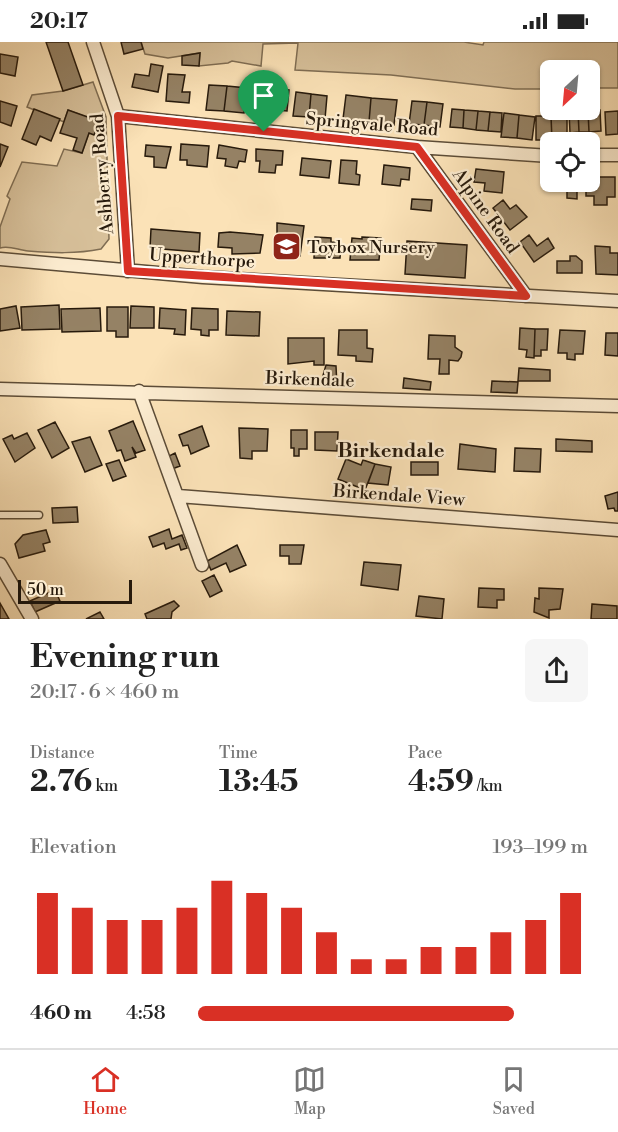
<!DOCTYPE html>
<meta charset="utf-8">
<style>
body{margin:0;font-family:"Libre Bodoni",serif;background:#f6f6f6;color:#222;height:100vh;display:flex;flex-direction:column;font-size:22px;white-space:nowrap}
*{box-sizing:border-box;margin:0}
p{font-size:20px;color:#767676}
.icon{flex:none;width:33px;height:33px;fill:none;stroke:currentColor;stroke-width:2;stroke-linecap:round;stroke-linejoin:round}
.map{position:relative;height:577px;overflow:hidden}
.side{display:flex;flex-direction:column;background:#fff;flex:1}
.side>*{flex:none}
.needle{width:39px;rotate:206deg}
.controls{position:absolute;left:540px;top:18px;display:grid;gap:12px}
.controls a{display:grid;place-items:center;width:60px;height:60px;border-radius:9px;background:#fff;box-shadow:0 2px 4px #0004;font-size:30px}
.scale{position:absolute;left:18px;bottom:15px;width:114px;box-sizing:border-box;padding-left:6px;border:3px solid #271a0c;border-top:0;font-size:16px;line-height:21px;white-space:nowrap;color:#271a0c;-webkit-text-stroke:4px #fcecd0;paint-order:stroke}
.pin{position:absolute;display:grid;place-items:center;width:51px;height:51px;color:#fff;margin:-62px -26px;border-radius:50% 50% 50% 0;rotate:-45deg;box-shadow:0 0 6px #0007}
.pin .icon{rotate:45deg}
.round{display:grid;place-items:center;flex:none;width:63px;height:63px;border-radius:9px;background:#f6f6f6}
.summary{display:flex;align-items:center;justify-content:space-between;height:102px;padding:0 30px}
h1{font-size:33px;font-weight:700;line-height:45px}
.metrics{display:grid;grid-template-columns:repeat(3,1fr);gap:9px;height:102px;padding:6px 30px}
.metrics div{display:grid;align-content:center}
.metrics b{font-size:30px;font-weight:700}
.metrics small{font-size:16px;font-weight:400}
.metrics p{font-size:16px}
.chart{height:168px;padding:12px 30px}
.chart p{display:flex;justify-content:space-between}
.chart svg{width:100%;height:108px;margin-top:6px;stroke:#d93025;stroke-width:6}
ul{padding:0 30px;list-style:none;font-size:20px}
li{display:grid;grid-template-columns:96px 72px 1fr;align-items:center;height:45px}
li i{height:15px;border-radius:8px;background:#d93025}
.status{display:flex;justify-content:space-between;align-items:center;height:42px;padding:0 30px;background:#fff;direction:ltr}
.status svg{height:16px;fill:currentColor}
.tabs{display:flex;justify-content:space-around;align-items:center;height:84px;border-top:2px solid #e0e0e0;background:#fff;font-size:16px;color:#767676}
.tabs a{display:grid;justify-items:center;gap:3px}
.tabs .on{color:#d93025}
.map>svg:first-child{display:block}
</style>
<div class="status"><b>20:17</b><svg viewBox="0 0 49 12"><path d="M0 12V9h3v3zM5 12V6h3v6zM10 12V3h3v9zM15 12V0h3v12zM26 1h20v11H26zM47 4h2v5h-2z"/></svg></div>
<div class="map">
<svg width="618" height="577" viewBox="0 0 618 577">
<rect width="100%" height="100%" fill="#fbe2b7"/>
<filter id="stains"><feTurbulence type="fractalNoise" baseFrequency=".00333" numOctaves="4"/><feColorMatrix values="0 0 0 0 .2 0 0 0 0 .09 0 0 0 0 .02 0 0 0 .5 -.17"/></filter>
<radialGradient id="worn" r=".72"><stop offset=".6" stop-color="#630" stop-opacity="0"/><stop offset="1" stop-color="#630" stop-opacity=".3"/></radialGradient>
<!-- green -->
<path fill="#d7c09a" stroke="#7f6d53" stroke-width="1.5" d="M141,0H464L483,3L484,0H618V46H590V28H550V47H515L391,33L295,28L298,1L263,2L261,24L232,19L228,21L199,24L200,11L168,16L145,12Z
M93,40L106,75L109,197L101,207C76,212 53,211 28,209C18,208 9,203 0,206V185L10,157L7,154L22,120L57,124L64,107L82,111L89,91L94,92L99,80L68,68L64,80L27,65L32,53L63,49Z"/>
<!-- building -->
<path fill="#958265" stroke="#271a0c" stroke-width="1.5" d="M46,0H68L83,43L63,49Z
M121,0H141L143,7L124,12Z
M200,11L199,24L182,23V14Z
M0,12L18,15L15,34L0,31Z
M151,22L163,24L158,50L132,45L135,32L149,34Z
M168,32L185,33L182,50H190L189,61L166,59Z
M209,43L227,44L224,69L206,68Z
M227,44L247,46L244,71L224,69Z
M266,46L289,48L287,69L257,66L258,51L265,52Z
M296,50L311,52L309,75L293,74Z
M311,52L327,54L325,77L309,75Z
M346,53L371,56L369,80L343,77Z
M371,56L397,58L394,83L369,80Z
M0,59L17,64L11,84L0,80Z
M412,59L427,60L424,83L409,82Z
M427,60L443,62L440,85L424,83Z
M34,67L60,77L51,99L40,94L36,103L22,97Z
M452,67L464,68L463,86L450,85Z
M68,68L99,79L94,93L89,91L82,111L73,108L77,96L60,91Z
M464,68L478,69L476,88L463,86Z
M600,68L601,89L589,90L588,69Z
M478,69L490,70L488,89L476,88Z
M569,69H578L579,90L570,91Z
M578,69H588L589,90H579Z
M618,69V92L606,93L605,70Z
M490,70L502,71L501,90L488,89Z
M504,71L519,73L517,96L501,95Z
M519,73L535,75L532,98L517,96Z
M536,74H551L552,98H536Z
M551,74H567V98H552Z
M0,102L8,105L0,125Z
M181,102L209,104L207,125L187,123V118H180Z
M146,103L171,105L166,126L154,125V115L145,114Z
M219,103L247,108L245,120L239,119L237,126L225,124L226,117L217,116Z
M256,107L283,109L282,123H276L275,131L259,130L260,119H256Z
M302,116L331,119L329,136L300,133Z
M341,118L357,119L356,132L360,133L359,143L339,141Z
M384,123L410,126L409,138L401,137L400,144L382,142Z
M476,127L504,130L502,151L484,149L485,141L474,140Z
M590,135H615V155H607V163H594V154H586V140H590Z
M552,140H577V157L567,156V149H552Z
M412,157L432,158L431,169L411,167Z
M503,158L510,167L516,163L527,175L510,188L493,166Z
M277,181L304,184L300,214L277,212Z
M151,187L200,191L199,210L150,206Z
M230,190L263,193L260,211L232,212V206L218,205L219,191Z
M529,193L537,204L548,196L554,206L534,220L520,200Z
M315,195L331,196V200L341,201L340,216H314Z
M362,195L381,196L379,218H350L352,196L362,197Z
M407,199L467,203L465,236L405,232Z
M595,204L610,205V211H618V233L596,232Z
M570,214H576L582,219V231H557V219H570Z
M59,263L60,287L22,288L21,265Z
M16,264L20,286L0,289V267Z
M131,264L154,265V286H130Z
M107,265H128V295H116V289H107Z
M100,266L101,289L62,290L61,267Z
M160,266L186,268L185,293L174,292L175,287L159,286Z
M192,266L218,267V288H209V294L201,293V288L191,287Z
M227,269L260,270L259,294L226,293Z
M520,286L535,287L534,316L526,315L527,308L519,307Z
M535,287H548L547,308H541V314H534Z
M339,288H367V306L373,307L372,320L356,319V314L338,313Z
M560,288L585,289L583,312H575V318L567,317V311H558Z
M606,291H618V314L605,313Z
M429,293L455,294V305L462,310L461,315L458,319L449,318V332H439L440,317H428Z
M288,296H324V323H314V319L288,322Z
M326,323L336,324L337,345L318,344L319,337H322Z
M519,326L550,328V339H518Z
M404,336L431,340L430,348L403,346Z
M492,339L518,340L517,351L491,350Z
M133,379L145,408L136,411L132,405L136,415L125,419L121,408L117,409L109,389Z
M55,380L69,406L52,416L38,388Z
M202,384L209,404L191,412L188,403L183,404L179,393Z
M239,386L268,387L267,409H252V417L240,416Z
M291,388H307V407H299V414H294V406H291Z
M315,390H338L337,409L315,408Z
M27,391L35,406L15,420L3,397L12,393L14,397Z
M90,395L102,423L85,430L72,400Z
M556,397L592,399V410L556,409Z
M460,402L496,407L495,430L458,427Z
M515,406L541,407L540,430L514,429Z
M175,411L180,424L172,427L167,415Z
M346,417L361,423L363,418L375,422L365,448L338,437Z
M119,418L126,434L113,439L106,422Z
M411,420H438V433H411Z
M375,422L391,425L388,443L368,441Z
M618,450V469H615L614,466L608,467L605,454Z
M77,465L78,480L53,481L52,466Z
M169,487L172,497L182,493L187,506L181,508L179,502L166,507L164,501L153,505L149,495Z
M46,488L50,500L43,502L45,509L19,516L15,502L23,493Z
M237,503L246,523L230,530L226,521L211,528L207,519Z
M280,503H304L301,522H289V514H280Z
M364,520L401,523L398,548L361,543Z
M214,533L222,549L210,555L202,539Z
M479,546L504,547V558H497V566L478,565Z
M539,546L563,547L560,567L549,568V576L534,570L535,556L539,557Z
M55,548L60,559L35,570L30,559Z
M419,554L444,557L442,577L416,574Z
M174,559L179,564L172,570L171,577H147L145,572Z
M0,561L9,577H0Z
M592,562L617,564V577H591Z
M100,570L104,577H86Z"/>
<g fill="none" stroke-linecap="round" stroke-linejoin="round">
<defs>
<path id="lane" d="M0,473H39"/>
<path id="street" d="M93,0L118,74L128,229
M118,74L417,105L550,114
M417,105L526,254
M590,113H618
M0,217L203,235L618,259
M0,347L618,364
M139,349L202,523
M178,454L618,488
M0,522L32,577"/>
</defs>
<!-- lane casing -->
<use href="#lane" stroke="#5c4c37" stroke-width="9"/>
<!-- street casing -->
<use href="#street" stroke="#5c4c37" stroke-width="15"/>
<!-- lane -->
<use href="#lane" stroke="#fcecd0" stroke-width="6"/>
<!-- street -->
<use href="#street" stroke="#fcecd0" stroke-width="12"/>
</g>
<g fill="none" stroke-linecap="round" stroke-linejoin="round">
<defs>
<path id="route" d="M118,74L417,105L526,254L128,229Z"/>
</defs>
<!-- route casing -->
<use href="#route" stroke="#fff" stroke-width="12"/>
<!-- route -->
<use href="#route" stroke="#d93025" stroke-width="8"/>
</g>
<!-- icons -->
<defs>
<symbol id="school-square" viewBox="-11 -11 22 22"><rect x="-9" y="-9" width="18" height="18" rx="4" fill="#8f2418" stroke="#fcecd0"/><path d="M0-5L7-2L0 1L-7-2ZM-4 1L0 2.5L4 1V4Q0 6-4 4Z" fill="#fff"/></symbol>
</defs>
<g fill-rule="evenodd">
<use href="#school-square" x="270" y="188" width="33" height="33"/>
</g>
<g text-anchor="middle" stroke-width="4.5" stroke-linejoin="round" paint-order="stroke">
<!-- street labels -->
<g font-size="18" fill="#271a0c" stroke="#fcecd0">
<text transform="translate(372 82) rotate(5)" y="6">Springvale Road</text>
<text transform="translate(102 132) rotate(-95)" y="6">Ashberry Road</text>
<text transform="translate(486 169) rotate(54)" y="6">Alpine Road</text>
<text transform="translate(202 216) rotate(4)" y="6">Upperthorpe</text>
<text transform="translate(310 337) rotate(2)" y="6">Birkendale</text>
<text transform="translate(399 453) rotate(4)" y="6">Birkendale View</text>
</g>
<!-- poi labels -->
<g font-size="18" fill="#271a0c" stroke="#fcecd0" text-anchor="start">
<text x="307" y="211">Toybox Nursery</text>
</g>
<!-- neighbourhood labels -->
<g font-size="20" font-weight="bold" fill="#271a0c" stroke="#fcecd0">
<text x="391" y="415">Birkendale</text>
</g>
</g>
<rect width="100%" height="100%" filter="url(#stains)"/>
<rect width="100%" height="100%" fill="url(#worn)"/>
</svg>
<div class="controls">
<a><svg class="needle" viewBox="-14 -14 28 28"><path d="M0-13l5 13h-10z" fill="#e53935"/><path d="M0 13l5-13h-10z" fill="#767676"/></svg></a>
<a><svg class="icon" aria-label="locate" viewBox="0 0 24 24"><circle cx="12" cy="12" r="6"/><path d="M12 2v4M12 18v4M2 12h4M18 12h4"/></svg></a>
</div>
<div class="scale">50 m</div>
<div class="pin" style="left:264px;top:90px;background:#1e9e55"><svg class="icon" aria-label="arrive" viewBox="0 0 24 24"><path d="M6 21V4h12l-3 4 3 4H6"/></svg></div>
</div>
<section class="side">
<div class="summary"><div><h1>Evening run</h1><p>20:17 · 6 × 460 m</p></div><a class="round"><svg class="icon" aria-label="share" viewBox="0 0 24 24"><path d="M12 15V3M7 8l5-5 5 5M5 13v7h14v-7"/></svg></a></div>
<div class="metrics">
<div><p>Distance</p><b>2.76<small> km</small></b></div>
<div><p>Time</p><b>13:45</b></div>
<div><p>Pace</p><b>4:59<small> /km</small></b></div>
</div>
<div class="chart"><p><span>Elevation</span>193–199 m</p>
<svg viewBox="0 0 160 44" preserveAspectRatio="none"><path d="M5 44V11M15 44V17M25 44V22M35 44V22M45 44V17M55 44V6M65 44V11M75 44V17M85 44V27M95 44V38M105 44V38M115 44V33M125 44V33M135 44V27M145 44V22M155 44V11"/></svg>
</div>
<ul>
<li><b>460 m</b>4:58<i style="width:81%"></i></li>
</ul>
</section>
<nav class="tabs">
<a class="on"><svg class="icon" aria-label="home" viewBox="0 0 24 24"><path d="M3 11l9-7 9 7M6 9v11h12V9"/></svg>Home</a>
<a><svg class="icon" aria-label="map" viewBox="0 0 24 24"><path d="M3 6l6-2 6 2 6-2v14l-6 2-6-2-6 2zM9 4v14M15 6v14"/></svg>Map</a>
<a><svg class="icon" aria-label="saved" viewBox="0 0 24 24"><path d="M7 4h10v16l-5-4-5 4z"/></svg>Saved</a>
</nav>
